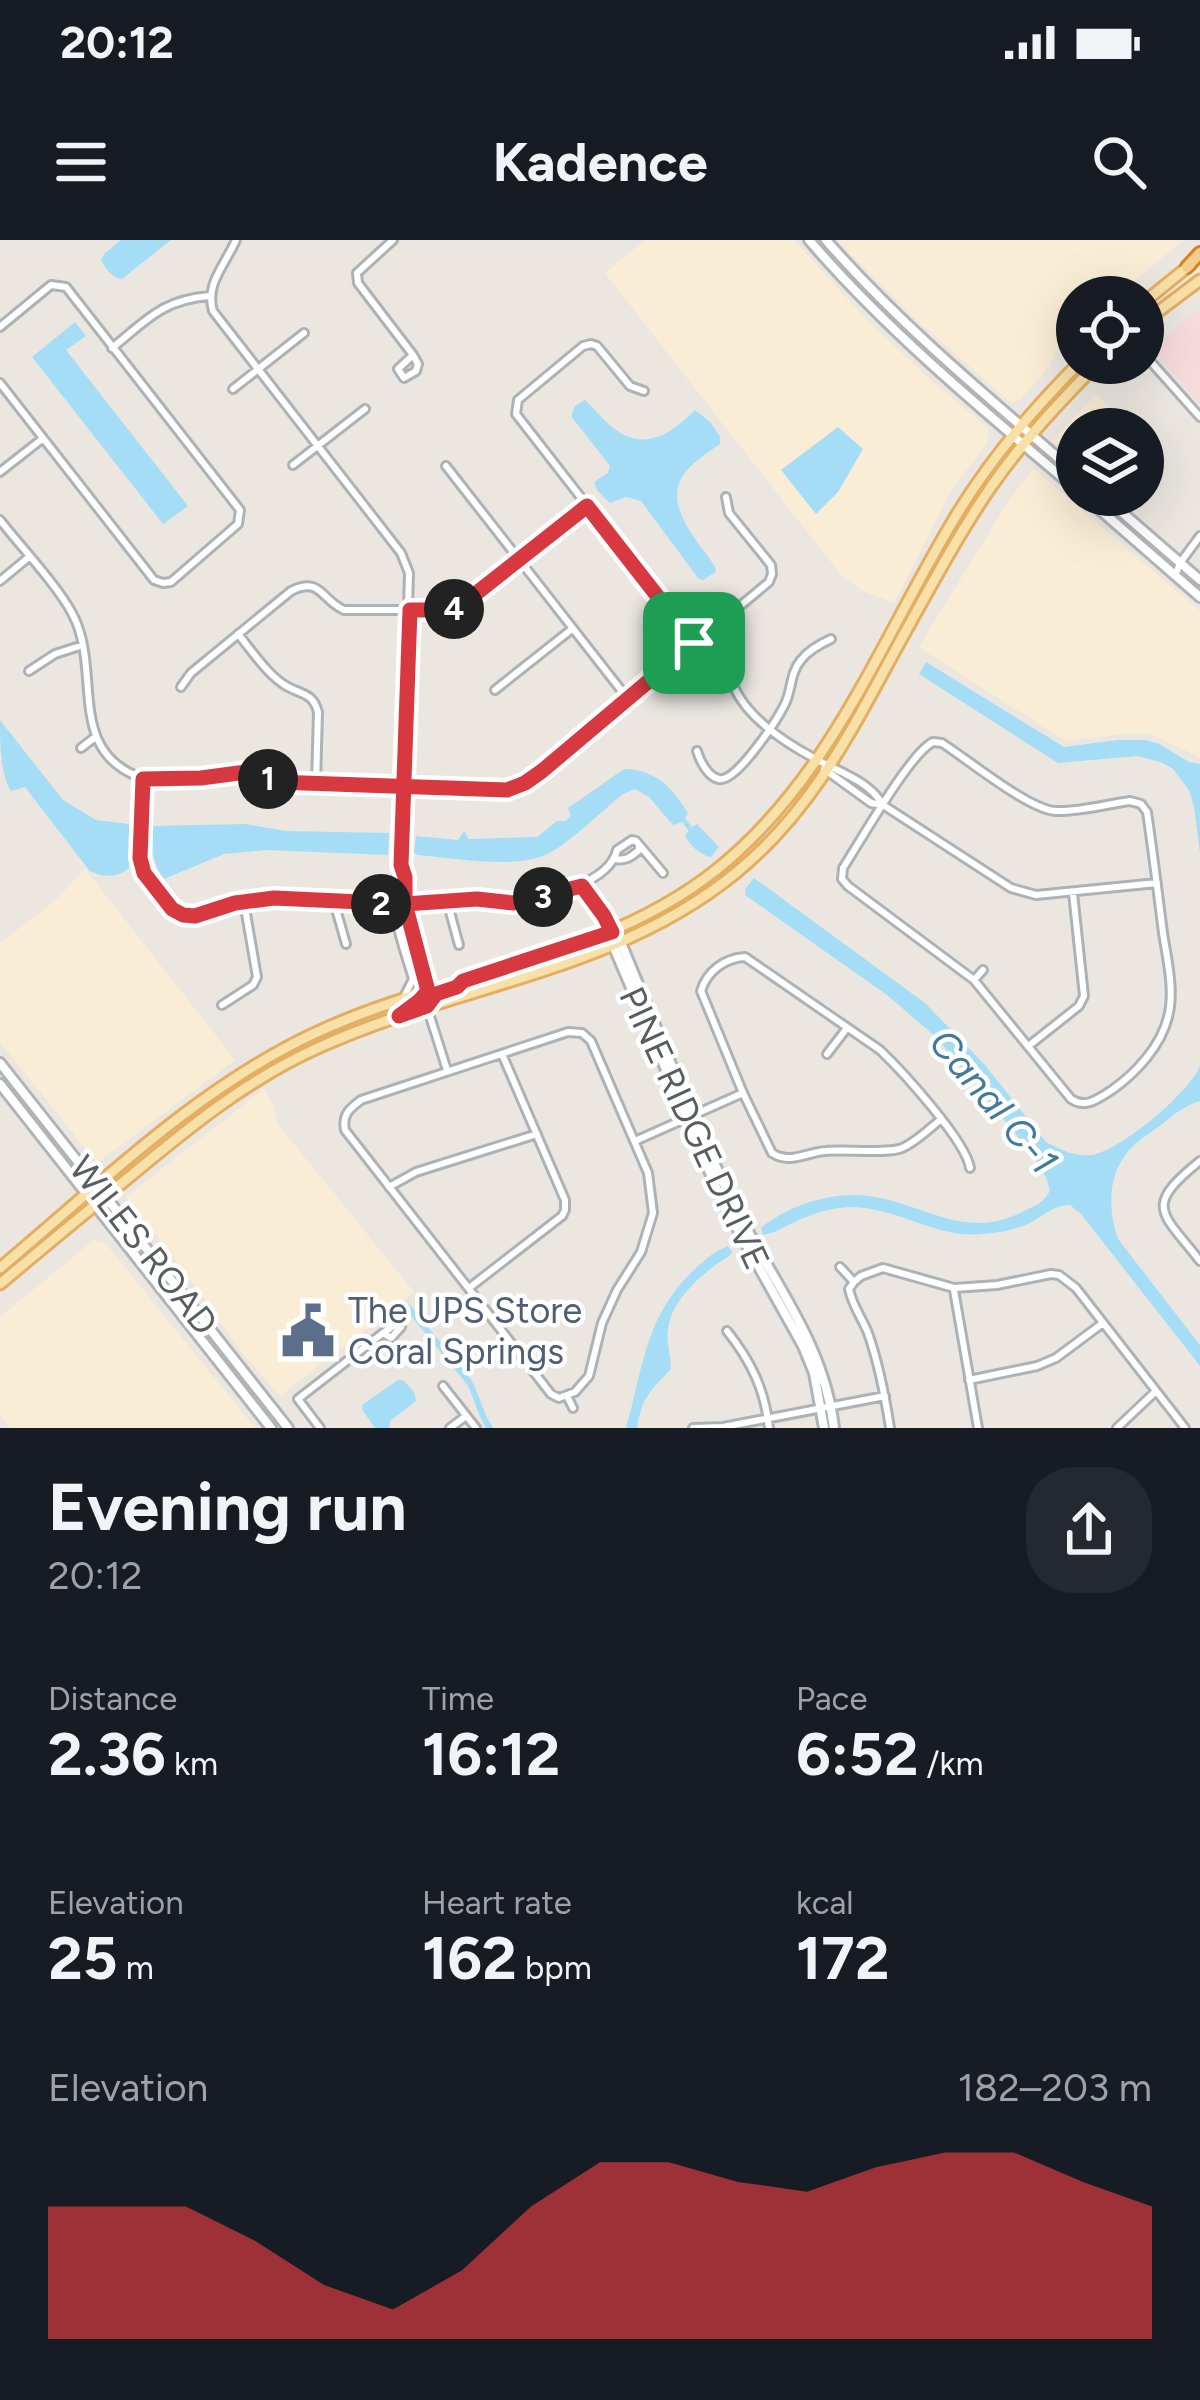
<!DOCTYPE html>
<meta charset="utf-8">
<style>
body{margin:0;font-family:Figtree,sans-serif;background:#242831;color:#f1f3f6;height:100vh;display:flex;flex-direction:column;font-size:45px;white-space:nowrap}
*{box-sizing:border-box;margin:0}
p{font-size:39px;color:#9ea1a6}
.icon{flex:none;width:66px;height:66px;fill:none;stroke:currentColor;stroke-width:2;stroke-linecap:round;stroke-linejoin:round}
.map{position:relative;height:1188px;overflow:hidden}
.details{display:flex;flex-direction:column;background:#171b24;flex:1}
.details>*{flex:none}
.controls{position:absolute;left:1056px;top:36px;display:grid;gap:24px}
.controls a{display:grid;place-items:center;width:108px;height:108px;border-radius:50%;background:#171b24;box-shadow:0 12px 48px #0002;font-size:60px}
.pin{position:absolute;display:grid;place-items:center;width:102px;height:102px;color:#fff;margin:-51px;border-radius:24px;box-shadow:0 6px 18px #0006}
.km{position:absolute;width:60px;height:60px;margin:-30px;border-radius:50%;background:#222;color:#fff;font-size:33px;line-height:60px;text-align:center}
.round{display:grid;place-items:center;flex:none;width:126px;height:126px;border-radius:48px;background:#242831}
.summary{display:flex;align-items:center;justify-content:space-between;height:204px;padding:0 48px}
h1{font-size:66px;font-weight:700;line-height:90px}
.stats{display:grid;grid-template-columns:repeat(3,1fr);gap:18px;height:204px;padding:12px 48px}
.stats div{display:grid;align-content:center}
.stats b{font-size:60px;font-weight:700}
.stats small{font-size:33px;font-weight:400}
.stats p{font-size:33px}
.chart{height:336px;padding:24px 48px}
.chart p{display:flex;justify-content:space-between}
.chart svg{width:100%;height:216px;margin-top:12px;fill:#d83941;opacity:.7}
.status{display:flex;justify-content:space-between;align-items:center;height:84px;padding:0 60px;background:#171b24;direction:ltr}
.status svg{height:33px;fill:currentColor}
header{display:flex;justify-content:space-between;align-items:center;height:156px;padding:0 48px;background:#171b24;font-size:54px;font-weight:700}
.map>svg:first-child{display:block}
</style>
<div class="status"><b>20:12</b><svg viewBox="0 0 49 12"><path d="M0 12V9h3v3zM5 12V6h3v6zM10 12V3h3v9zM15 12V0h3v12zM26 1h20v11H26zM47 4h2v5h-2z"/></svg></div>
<header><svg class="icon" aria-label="menu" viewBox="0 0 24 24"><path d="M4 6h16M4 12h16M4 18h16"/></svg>Kadence<svg class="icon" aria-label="search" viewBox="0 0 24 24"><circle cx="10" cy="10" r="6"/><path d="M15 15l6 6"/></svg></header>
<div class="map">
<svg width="1200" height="1188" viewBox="0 0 1200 1188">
<rect width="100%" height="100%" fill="#ebe7e0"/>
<!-- commercial -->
<path fill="#faedd6" d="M645,0H794L868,81L928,138L988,188L987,204L953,247L894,363L863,351L841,335L605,33Z
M837,0H1184L1114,57H1077V89L1057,108L1050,126L1020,160L1011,163L917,80Z
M1097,154L1128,189H1077V221L1052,200Z
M1033,228L1200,371V517L1150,494L1133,493L1070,500L1059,497L919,407L1007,263Z
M85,629L235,820L97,923L0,802V703L56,660Z
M264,849L274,867L277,883L414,1052L280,1156L242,1113L183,1029L126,957Z
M94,1000L105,1003L255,1188H10L0,1175V1077Z"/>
<!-- medical -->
<path fill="#f8dcdd" d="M1200,69V164L1151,108Z"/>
<!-- water -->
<path fill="#a5ddf6" d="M121,0H171L122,39C112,38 105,28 101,20L104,14Z
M75,82L86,96L66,110L188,266L163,284L32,117Z
M585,160C594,168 602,179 612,187C644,213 671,194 695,170L711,183L720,197V204C679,231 662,249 693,296C700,307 709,316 715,327L716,332L703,340L698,338L641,261L626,257L610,263L597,250L594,242L608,233L610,226L571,176L575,166Z
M838,187L863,209L838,252L816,274L781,230Z
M926,422L1064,507L1118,500H1146L1159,504L1189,522L1200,524V613L1194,567L1189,550L1173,529L1163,523L1138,516L1058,523L919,434Z
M0,480L63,560L96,580L129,584V628C117,638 102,638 89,630L25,547L11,551C0,533 0,504 0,480Z
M624,529C656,530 671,546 688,573L685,578L692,587L697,584L719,607L711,617C700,615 689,605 685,595L689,591L682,582L673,585L649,557L635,549L623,554C601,571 565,609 540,617C506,628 453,618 417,615L414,612L416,596L458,600L464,591L469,599L537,597L557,581H566L571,575L568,568Z
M245,584L287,591L389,593L388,615L266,610L224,614L164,639C151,622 152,606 153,586Z
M754,638L925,763L985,825L1046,902C1061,910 1075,917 1092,915C1121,910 1189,853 1200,826V861C1184,866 1173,875 1160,886C1150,893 1139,900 1130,909C1107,934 1108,970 1118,999L1200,1105V1126L1081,974L1070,965C1053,965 1044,976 1028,984C1014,990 997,993 982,994C937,999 898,968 853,967C834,967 814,973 797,981C785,986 776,993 763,995L761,988C786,967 824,954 858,955C919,958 959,1003 1022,972C1034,966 1045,963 1050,950L1046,937L1028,909L936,797L887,755L745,655L746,648Z
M728,1006L732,1012L729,1016C705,1031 671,1059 668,1090C666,1102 671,1116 671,1129C650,1151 642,1157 637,1188H626C644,1125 645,1074 697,1027C707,1018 715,1011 728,1006Z
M398,1140H403L414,1152L416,1161L390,1181L389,1188H375L363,1171L362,1165Z"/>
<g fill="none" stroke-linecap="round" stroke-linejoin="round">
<!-- canal -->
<path stroke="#a5ddf6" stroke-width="6" d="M407,1066L469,1142C478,1157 479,1174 490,1188"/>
<defs>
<path id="street" d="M236,0C225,25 205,44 213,71L401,313L409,333L401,625C408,644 403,664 408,684C413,707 422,728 428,751
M393,0L357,33L358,43L413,115L418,124L416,131L404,138L398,129L413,115
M0,87L51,45L66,47L240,270L238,284L171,342L163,343L154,340L0,143
M1143,106L1151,122L1200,177
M112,108C147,80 162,60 209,56
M233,149L304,93
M644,151L630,146L597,106L591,104L583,106L518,160L516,174L694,403
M293,225L365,169
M446,226L628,459
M0,232L42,199
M0,280C21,307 58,346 73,375C102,431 66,509 139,537C170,549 207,531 240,532C252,533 264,538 275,541L507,551L525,543L541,531L769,342L772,334L771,325L729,273L726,257
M1175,336L1180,323L1200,296
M0,341L29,317
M238,394C253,412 268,436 288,447C304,455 313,454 318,472L316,544
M29,431L55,414L83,405
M181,447L191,433L291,351C321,336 321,360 344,370H452L464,363L587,266
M734,447C747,477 784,502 812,517C836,531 869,540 883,565L1011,648L1036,655L1157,643
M495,450L572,389
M933,502L942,503C967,519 1028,569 1055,571C1079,572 1107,564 1130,561L1141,564L1147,572C1153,613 1158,653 1163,693C1167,719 1175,751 1168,777C1161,806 1136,833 1112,850C1098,859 1086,869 1071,859L974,740L848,646L842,639L843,628C860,602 910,513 933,502Z
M81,508L94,498
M697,511C700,521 708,537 719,539C736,543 777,480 785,464C792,450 790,433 801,420C808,411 820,404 831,399
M824,529L871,563L883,565
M143,539C141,590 129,630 171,668C189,685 211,670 231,664C245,660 262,658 277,658C320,658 363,665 406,664C427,664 449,660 470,660C485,659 501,663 516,662C546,660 610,642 617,610L632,600L636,601L663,633
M615,619C626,621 631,617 639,610V605
M401,625C383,660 403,703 413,739L403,759
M582,646L604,676L612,692
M447,661L459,705
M334,662L346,704
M974,740L983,730
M222,765L253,745L257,737L244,662
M427,767L447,830
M568,792L582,793L591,801L648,933L653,973L641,1012L617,1050L602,1083L589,1136L575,1152L559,1158L551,1154L345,890C342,875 349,869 361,860Z
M1031,804L1079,766L1084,756L1073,653
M827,814L847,788
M940,880C929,889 916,902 902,908C889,914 844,909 826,911C806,912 791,925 772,913L743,853L701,751C707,731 725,718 745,717L880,810C902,831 966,901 970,928
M635,901L743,853
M1200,921C1143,967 1161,971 1200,1021
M389,947L416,932L537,894
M840,1027L854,1042L849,1049C852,1065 862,1078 868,1093C879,1124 885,1156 890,1188
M854,1042L861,1036L883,1028L954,1048L997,1045L1051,1034L1059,1035L1076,1048L1185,1188
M469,1048L562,976L565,970V960L502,814
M954,1050L978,1188
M727,1091C751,1121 765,1150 769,1188
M969,1140L1037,1126L1056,1118L1103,1083
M443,1146L476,1188
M567,1156L573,1168
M320,1188L298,1159L383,1093L398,1083L401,1087L391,1098L383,1093
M450,1188L466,1176
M693,1188L723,1187L885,1156
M1117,1188L1156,1151"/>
<path id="secondary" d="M809,0C889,93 984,171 1077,250
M826,0C901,86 990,159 1077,234
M1083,255L1200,357
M1102,255L1200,340
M612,692L621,703C660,796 696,891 742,980C778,1049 825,1108 834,1188
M612,703L722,961L803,1106L814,1133L824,1188
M0,823L288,1188
M0,844L271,1188"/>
<path id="primary" d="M1143,63L1190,25
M1143,83L1200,40
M0,1028C98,946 196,849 313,794C444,732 599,723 716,630C831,538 880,402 954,279C988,222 1032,170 1079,123
M0,1044C44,1007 89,970 133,934C192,885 250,838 320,807C459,744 616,732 737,632C821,563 860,472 912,380C937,335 962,289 991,247C1022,202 1060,162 1098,123"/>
<path id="highway" d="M1187,27L1200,13"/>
</defs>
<!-- street casing -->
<use href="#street" stroke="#aeb2b5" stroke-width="12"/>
<!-- secondary casing -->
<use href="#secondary" stroke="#b0b4b7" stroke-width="14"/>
<!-- primary casing -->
<use href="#primary" stroke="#e3ae61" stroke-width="15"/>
<!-- highway casing -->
<use href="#highway" stroke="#d78215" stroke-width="16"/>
<!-- street -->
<use href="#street" stroke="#fff" stroke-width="6"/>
<!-- secondary -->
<use href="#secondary" stroke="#fff" stroke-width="8"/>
<!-- primary -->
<use href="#primary" stroke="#f7e1a9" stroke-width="9"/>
<!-- highway -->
<use href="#highway" stroke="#f2cd90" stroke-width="10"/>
</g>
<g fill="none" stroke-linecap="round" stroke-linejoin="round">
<defs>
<path id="route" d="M694,403L542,531L525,543L507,550L275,542L246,532L201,538L143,539L140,618L144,633L172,669L183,675L195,676L235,663L274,658L405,664L428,751L419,761L399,776L427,766L436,754L457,747L463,741L612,692L604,676L582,646L513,663L477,659L405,664V637L401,625L410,370H452L464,363L587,266L694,403"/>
</defs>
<!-- route casing -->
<use href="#route" stroke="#fff" stroke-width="24"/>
<!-- route -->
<use href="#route" stroke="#d83941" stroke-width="15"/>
</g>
<!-- icons -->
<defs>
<symbol id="civic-bare" viewBox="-9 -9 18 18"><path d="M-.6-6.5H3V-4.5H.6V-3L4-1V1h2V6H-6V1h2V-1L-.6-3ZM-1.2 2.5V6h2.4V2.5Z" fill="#5c6f8a" stroke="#fff" stroke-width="2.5" paint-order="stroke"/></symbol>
</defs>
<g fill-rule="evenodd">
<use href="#civic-bare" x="270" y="1053" width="76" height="76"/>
</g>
<g text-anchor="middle" stroke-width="9" stroke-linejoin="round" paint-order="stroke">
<!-- street labels -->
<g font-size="36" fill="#595d60" stroke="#fff">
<text transform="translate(695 888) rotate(65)" y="13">PINE RIDGE DRIVE</text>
<text transform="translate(144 1005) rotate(52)" y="13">WILES ROAD</text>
</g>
<!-- service labels -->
<g font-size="36" fill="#4e5e75" stroke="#fff" text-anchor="start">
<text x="348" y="1083">The UPS Store<tspan x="348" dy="41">Coral Springs</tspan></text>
</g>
<!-- water labels -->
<g font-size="39" font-style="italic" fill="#427a9d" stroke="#fff">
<text transform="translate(994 861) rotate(50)" y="14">Canal C-1</text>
</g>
</g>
</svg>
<div class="controls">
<a><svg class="icon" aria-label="locate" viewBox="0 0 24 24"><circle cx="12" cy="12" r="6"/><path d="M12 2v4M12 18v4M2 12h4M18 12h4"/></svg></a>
<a><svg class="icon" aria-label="layers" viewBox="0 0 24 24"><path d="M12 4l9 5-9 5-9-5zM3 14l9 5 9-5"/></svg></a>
</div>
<div class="pin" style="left:694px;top:403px;background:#1e9e55"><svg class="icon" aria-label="arrive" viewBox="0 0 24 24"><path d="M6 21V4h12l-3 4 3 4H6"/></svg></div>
<b class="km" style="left:268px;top:539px">1</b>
<b class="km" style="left:381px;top:664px">2</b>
<b class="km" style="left:543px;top:657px">3</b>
<b class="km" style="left:454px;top:369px">4</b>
</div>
<section class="details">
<div class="summary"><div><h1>Evening run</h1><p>20:12</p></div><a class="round"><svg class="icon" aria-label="share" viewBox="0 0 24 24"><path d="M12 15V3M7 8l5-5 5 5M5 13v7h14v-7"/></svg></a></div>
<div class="stats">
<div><p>Distance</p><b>2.36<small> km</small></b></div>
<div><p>Time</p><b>16:12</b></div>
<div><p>Pace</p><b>6:52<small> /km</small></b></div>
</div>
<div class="stats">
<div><p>Elevation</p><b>25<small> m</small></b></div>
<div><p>Heart rate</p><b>162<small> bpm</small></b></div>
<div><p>kcal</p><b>172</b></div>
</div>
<div class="chart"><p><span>Elevation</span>182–203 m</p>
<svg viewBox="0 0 160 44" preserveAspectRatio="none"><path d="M0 44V17L10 17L20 17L30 24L40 33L50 38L60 30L70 17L80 8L90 8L100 12L110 14L120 9L130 6L140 6L150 12L160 17V44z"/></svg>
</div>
</section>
